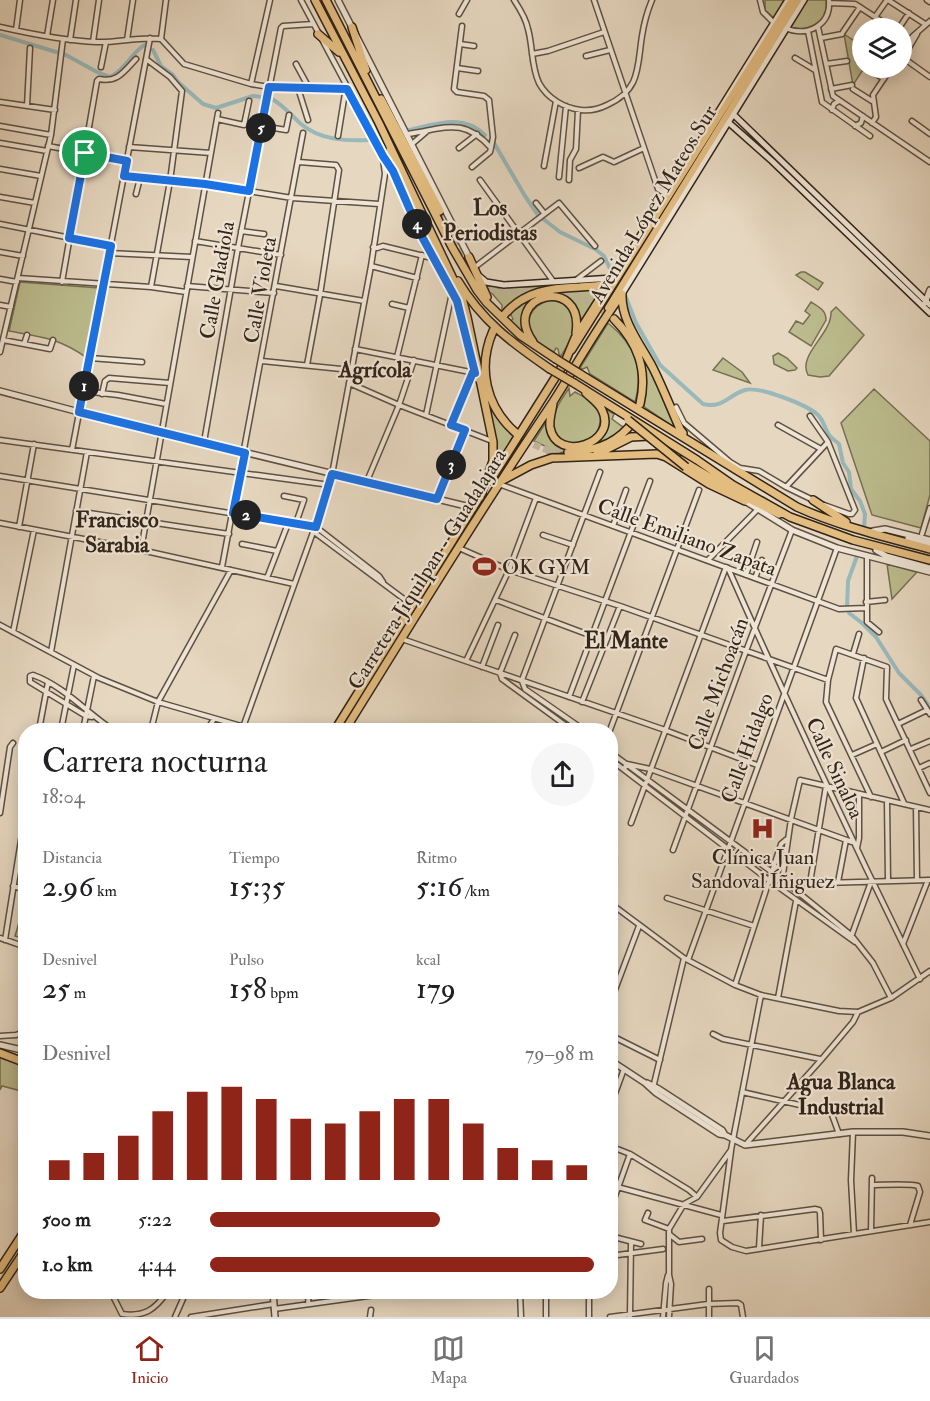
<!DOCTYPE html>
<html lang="es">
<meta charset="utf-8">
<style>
body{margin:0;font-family:"IM FELL Double Pica",serif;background:#f6f6f6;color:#202124;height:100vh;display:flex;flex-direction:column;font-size:22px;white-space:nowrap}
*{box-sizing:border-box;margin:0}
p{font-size:20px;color:#757577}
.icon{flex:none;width:33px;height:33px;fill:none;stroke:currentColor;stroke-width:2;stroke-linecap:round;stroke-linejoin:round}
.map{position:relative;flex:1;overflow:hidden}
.details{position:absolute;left:18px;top:723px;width:600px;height:576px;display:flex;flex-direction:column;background:#fff;border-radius:24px;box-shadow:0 3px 15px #0003}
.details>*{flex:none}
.buttons{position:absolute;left:852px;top:18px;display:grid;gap:12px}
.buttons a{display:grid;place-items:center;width:60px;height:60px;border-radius:50%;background:#fff;box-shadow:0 3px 15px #0003;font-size:30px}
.pin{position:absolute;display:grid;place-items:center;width:51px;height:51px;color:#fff;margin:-26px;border:3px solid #fff;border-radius:50%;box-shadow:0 2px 6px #0007}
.km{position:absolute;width:30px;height:30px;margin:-15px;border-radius:50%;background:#222;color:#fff;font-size:16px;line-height:30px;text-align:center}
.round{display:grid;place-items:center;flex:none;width:63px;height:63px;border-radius:32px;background:#f6f6f6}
.summary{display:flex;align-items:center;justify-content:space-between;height:102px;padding:0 24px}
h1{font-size:33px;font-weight:600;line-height:45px}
.figures{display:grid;grid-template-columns:repeat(3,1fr);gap:9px;height:102px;padding:6px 24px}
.figures div{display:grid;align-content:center}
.figures b{font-size:30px;font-weight:600}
.figures small{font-size:16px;font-weight:400}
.figures p{font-size:16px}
.chart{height:168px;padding:12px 24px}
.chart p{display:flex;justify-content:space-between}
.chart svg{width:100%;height:108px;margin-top:6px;stroke:#8f2418;stroke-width:6}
ul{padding:0 24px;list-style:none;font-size:20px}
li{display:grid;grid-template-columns:96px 72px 1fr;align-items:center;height:45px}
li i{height:15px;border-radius:8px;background:#8f2418}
.menu{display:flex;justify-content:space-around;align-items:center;height:84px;border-top:2px solid #e0e0e0;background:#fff;font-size:16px;color:#757577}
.menu a{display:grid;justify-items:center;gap:3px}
.menu .selected{color:#8f2418}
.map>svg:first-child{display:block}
</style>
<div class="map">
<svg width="930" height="1317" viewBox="0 0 930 1317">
<rect width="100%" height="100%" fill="#e6d7c0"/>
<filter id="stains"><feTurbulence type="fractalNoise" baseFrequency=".00333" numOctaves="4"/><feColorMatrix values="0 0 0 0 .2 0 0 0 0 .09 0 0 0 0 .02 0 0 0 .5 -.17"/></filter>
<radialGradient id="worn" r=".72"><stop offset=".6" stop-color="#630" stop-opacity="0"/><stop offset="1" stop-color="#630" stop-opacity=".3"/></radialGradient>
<!-- green -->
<path fill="#bcbc8e" stroke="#767053" stroke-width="1.5" d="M765,0H784L774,18L765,10Z
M807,0H826C830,22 810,34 791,27Z
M844,34L862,46L864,68L853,85Z
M801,272H805L823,283L818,290L796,275Z
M20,282L99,288L87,358C59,338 42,337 9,331Z
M484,284L494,288L550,286L502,313V305Z
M605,288L580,326C583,278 514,289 523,333L509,322L513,319L511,315L506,316C542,281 562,296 605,288Z
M549,300C567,301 581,316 573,334C570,342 565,349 561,356L559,354L558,349L556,348L554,352C547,348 538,345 533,339C520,323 533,305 549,300Z
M811,302C819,307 826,310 826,320L811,346L789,332L796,321L803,324L810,315L805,311Z
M836,307L864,335L829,376L820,377L808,375C797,355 832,334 831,312Z
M608,323C635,345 644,368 635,402L590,374L587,367L583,369L580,368Z
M641,351L677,429L643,406C648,386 647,371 641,351Z
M778,353L787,358L797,368L795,370L788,371L774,364L773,356Z
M723,358L742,372L750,383L713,370Z
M569,388L570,396L575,392C582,396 590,399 595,405C599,409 601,416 600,422C597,452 552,449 553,422C554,409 562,399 569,388Z
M874,389L930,441V495L921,528L872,515L841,423Z
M486,394L503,425L514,435L498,463Z
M605,409L614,414L612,419L623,427L626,425C604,454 581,449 549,454L547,453L549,448L534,441L548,419C544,467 620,455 605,409Z
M887,564L917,572L892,599Z
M24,906L26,907L25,939L15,936Z
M0,1058L25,1066V1092L2,1086L0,1090Z"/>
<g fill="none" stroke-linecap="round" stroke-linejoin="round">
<!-- canal -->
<path stroke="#99b8ba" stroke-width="4" d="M0,35L66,55L97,72L110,77C126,70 133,50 145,45
M153,50L161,66L172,74L178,82L203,104L216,108L253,96L262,97
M272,99C283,105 291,115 301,124C320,140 345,141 369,140
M409,130C436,124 463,113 485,135
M494,143L525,196L538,215
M542,218L560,232L595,249L604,256L612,273
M625,295L636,323L660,365L703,404C723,409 728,395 745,390C760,386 807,405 818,415C824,421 825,429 829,435C832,439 836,441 839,444L843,463L849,472L851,489L860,501L865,514L864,528
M847,607L848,581L857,556
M849,613L862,623L876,637L899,673L921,695L930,708"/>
<!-- trunk-tunnel -->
<path stroke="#c2b39e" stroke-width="7" stroke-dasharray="7 3.5" stroke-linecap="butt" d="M440,211L477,282C496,295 520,292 541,291
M553,291C576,293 594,302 612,317
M516,433C533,446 550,453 572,454"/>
<defs>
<path id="minor" d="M514,0C520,9 526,19 528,29C533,47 531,66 539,83C547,98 564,108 581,110C590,111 599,109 607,105C641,90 637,67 642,36C644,23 647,12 652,0
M594,0L658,189L663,192L667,191
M760,0L763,12L774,23
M888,0L925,24
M927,0L930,2
M829,3L855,4L892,28
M459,14L467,0
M875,17L887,0
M462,26L454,89L457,92L484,96L489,100L493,137L491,148
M0,27C31,34 64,41 96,42C118,43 139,36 161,39
M818,27L833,96L930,162
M785,28C807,37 831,26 829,0
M875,28L880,20
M899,28L909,13
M16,30L20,0
M808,31L822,102L870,136
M843,32L860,7
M902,35L910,42
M47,36L53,0
M821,38L842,34
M161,39L184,64L251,84L269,87L347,89
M161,39L166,0
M70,40L76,0
M127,40L133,0
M93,42L99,0
M460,44L474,46
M902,51L913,36L930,21
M532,54L548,51L604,32
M586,56L610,50
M902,57L930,77
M795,58L815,70
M903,58L917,34
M146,59L170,77L182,91L170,181L151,287
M296,64L309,88
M826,64L847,61
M101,67L106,42
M457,68L478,71
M867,68L884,79
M251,84L270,0
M298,88L308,120
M831,89L852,85
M853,89L872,101
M0,102L55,110
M27,106L30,48
M832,110L834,104L839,101
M217,119L244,125L249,101
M912,121L930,134
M872,123L876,117L873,95L891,68
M0,126L51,135
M262,126L286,130L289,115
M855,126L861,123L863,116
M408,134C444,129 463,116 491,148L490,152L472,167
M338,136L345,93L348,90
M0,143L47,151
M412,144L426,132
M48,146L127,161
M129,147L211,153
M459,148L477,134
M299,162L336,165L339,170L320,295L307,365
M544,166L556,101
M579,168L603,157L614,162L644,148
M0,169L41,176
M385,173L389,169L393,171L415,219
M124,176L205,184L292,198L379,204
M559,177L566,106
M480,180L553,281
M569,180L570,160L576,149L578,110
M136,194L140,178
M0,197L35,203
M536,203L544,213
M0,224L111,246
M418,226L432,258L457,301L478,380
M241,231L264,234
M195,241L281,255
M373,247L377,248L383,246L432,258
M0,252L23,256
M109,253L192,257
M371,266L417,278
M475,267L559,203L595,246
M18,278L151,287L186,292
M0,279L17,282
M576,280L601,261
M62,282L97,81L99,79C118,83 124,71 136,59
M187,286L274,293
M276,286L364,301
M392,304L409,308
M0,305L11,307
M3,340L50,349L53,340
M24,344L27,335
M355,349L475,373
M0,352L51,135L63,39
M397,357L422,255
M90,358L142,362
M262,361L351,370
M349,383L399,405L492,441
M83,391L118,395L166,404
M102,394L105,381L109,378L170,383
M676,407L684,423L730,462L740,468L759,471L786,487L815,501
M426,415L452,293
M810,416L828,442L855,510L852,514H849L824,505
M451,425L473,372
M778,425L821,449
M0,440L330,485
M204,442L238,248L281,28L283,26L313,24
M72,450L150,38
M0,476L316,527L379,576L383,582
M367,481L399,405L414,360
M499,484L839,609L866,608
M786,487L828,442
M284,496L304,500L296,523
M437,499L464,430
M76,511L229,534
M0,523L141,550L294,584
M613,526L626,490
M19,527L34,444
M314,532L412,605
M922,534L930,508
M543,535L573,545
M242,544L277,551
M459,548L509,570L620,606L828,680
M141,550L218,113
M867,556V622L879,632
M708,560L758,509
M222,567L303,133
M728,568C789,706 853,843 920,979
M746,575L757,542
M267,578L289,521
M755,578L762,560
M496,600L592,636
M866,602L885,600
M0,625L99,678L158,702L255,730
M13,632L34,530
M515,635L500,673L502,679L572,730
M402,639L665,730L757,765
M51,652L87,452
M853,654L859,634
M864,658L856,698L904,803
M466,661L509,570L536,498
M482,667L498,625
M522,680L600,472
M522,681L525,689L584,730
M569,697L650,481
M921,700L930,714
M582,702L620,606
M92,717L86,716L30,682V676L33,675C64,686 87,713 113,730
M898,724L927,710
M39,730L48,682
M61,730L74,665
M83,730L94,676
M151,730L158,702L231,570
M207,730L214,719
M242,730L330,485L371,266L385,174L382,152L301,0
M610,730L699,490
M911,749L930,741
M610,752L788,884L851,935L873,963L891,998
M881,752L906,740
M852,755L877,744
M610,759L770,881L855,942
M919,768L930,763
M624,769L627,764L650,769L852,842
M871,797L826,702L828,680L836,649L887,667L886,699L930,793
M887,801L888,880
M916,807L917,880
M0,813L10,747L13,743
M631,823L726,567
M857,848L859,838V795
M673,850L746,651L792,530
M782,881L791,819L800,780L930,810
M838,882L846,840
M810,883L826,786
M788,884L930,880
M13,886L26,890
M667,898L754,926
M610,903L684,958L735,985L761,995L839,1011L858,1012L891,998L930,971
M851,937L871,882
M0,938L26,947
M5,940L26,809
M903,944L928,880
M688,960L837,548
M735,985L781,844L787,839
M778,998L796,901
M610,1003L639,926
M713,1034L723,1039L820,1059
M610,1035L660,1060
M0,1036L16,1035L26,1031
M653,1088L684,958
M742,1092L831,1112L839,1134
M610,1107L624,1069
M853,1132L851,1180L854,1234
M746,1144L821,1060L853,1022L858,1012
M610,1146L630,1154L689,1190L697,1197
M731,1151L720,1233L721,1240L732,1247L746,1251L930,1222
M610,1185L721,1215
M872,1185C882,1185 912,1183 918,1186L920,1192L910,1225
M610,1210L630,1154
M648,1213L645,1220L669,1229
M723,1221L815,1209L819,1210L820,1213L821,1240
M871,1231L872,1178
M669,1234L679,1242L702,1239
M610,1236L641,1244
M759,1248L761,1215
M610,1256L663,1249
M709,1289V1317
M111,1292L122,1314C144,1317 155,1310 167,1292
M520,1292L521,1317
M546,1292V1317
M309,1293L345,1292
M308,1304L309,1292
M274,1309L397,1292
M630,1316L631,1243
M175,1317L186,1292
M191,1317L274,1304
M370,1317L371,1310
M589,1317V1292
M610,1317L708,1304L738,1303L741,1305L743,1317
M663,1317L666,1283L668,1275
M669,1317L671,1284L669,1275V1229L684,1204L697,1197L731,1150L761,995"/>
<path id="tertiary" d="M338,0L469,257
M925,303L930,290
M0,391L79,412L474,508
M745,501L792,530L837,548L930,572
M873,531L885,529L930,540
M908,538L930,544
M876,550L886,556L930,568
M0,1045L26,1051
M610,1060L645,1083L656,1093L719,1134L725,1135L745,1145L853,1132H903L930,1136
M647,1083L659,1089L722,1130L725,1135
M273,1292L275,1317"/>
<path id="secondary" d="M733,114L930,305
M728,122L772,161L930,313
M689,159L788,0
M479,276L486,282L504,285L613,278L684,167
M622,294L804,0"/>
<path id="primary" d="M608,308L798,0
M572,350L792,0"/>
<path id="trunk" d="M315,0L379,123L462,298L467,317L493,442V461L480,497
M326,0L452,247L477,290L487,303L520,335L556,359
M352,27L366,70
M318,34L339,52
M381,99L440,211
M390,150L393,171
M415,219L430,239
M469,257L487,297
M458,281C482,321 512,343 550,369
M622,294C621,321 641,345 653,368C663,388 671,409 680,429L683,433
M504,315C524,291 551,288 580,287C592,286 602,287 612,280
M614,319C638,343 648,370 640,404
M493,331C477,368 486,407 516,433
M533,342C499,294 585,274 576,333
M580,374L797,507C839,526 885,537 930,549
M574,383L697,460L733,485L790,517L853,540L930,560
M553,403C552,411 549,419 550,427C556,464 619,443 602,410C599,403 591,398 586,393
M568,452C592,451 612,446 629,427
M597,454L631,437L650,436
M681,460L731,490L779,514
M503,480L531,465L552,458L657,454L666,457L709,484L745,501
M490,481L565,362L575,338L587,319L613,278
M813,500L846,522
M335,730L482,493
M345,730C413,620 481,509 553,402C576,366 596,329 622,294
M0,1053L26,1063
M0,1269L26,1229
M0,1288L26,1249"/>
</defs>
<!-- minor casing -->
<use href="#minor" stroke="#5e5142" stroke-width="7"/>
<!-- tertiary casing -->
<use href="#tertiary" stroke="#5e5142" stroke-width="8"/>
<!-- secondary casing -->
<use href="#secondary" stroke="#312418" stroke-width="8"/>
<!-- primary casing -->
<use href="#primary" stroke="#312418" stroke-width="9"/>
<!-- trunk casing -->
<use href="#trunk" stroke="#312418" stroke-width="10"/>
<!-- minor -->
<use href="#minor" stroke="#efe5d6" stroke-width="4"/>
<!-- tertiary -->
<use href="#tertiary" stroke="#efe5d6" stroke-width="5"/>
<!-- secondary -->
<use href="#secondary" stroke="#efe5d6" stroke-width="5"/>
<!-- primary -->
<use href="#primary" stroke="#e3bc80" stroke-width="6"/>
<!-- trunk -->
<use href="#trunk" stroke="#e3bc80" stroke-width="7"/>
<defs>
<path id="trunk-bridge" d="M556,359L580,374
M550,369L574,383
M628,420L686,467"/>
</defs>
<!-- trunk-bridge casing -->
<use href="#trunk-bridge" stroke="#312418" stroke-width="10" stroke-linecap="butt"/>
<!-- trunk-bridge -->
<use href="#trunk-bridge" stroke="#e3bc80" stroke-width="7"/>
</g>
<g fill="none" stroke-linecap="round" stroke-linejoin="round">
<defs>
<path id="route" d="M269,87L347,89L383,156L393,171L420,233L457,301L475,373L473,372L451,425L465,430L437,499L332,474L316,527L233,513L245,453L79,412L111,246L69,238L85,153L127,161L124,176L205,184L249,191Z"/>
</defs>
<!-- route casing -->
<use href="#route" stroke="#fff" stroke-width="12"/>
<!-- route -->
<use href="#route" stroke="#1a73e8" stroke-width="8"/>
</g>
<!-- icons -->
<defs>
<symbol id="stadium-bare" viewBox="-9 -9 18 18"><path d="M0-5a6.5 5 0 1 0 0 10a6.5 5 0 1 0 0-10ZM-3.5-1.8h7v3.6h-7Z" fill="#8f2418" stroke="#efe5d6" stroke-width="2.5" paint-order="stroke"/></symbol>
<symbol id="hospital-bare" viewBox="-9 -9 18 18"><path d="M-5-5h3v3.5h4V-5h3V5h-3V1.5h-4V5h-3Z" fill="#8f2418" stroke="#efe5d6" stroke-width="2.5" paint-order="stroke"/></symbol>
</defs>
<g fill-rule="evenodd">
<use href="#stadium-bare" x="468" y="550" width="33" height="33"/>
<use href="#hospital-bare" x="746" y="812" width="33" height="33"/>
</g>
<g text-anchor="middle" stroke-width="4.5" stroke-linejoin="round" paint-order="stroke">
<!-- street labels -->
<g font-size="21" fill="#312418" stroke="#efe5d6">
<text transform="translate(653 204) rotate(-59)" y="7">Avenida López Mateos Sur</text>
<text transform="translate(217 280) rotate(-80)" y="7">Calle Gladiola</text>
<text transform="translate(260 290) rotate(-80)" y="7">Calle Violeta</text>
<text transform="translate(687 537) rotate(20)" y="7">Calle Emiliano Zapata</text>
<text transform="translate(427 569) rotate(-58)" y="7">Carretera Jiquilpan - Guadalajara</text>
<text transform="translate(718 684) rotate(-70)" y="7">Calle Michoacán</text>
<text transform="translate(747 748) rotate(-70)" y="7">Calle Hidalgo</text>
<text transform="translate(835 768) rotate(65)" y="7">Calle Sinaloa</text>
</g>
<!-- poi labels -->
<g font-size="21" fill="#312418" stroke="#efe5d6" text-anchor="start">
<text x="502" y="574">OK GYM</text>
<text x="763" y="864" text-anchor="middle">Clínica Juan<tspan x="763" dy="24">Sandoval Íñiguez</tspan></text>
</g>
<!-- neighbourhood labels -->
<g font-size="22" font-weight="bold" fill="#312418" stroke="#efe5d6">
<text x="490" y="215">Los<tspan x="490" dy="25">Periodistas</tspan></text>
<text x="375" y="377">Agrícola</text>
<text x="117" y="527">Francisco<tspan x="117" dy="25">Sarabia</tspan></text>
<text x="626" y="648">El Mante</text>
<text x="841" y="1089">Agua Blanca<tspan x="841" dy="25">Industrial</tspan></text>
</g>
</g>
<rect width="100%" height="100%" filter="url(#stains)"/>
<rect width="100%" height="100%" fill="url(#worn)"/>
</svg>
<div class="buttons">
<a><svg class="icon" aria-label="layers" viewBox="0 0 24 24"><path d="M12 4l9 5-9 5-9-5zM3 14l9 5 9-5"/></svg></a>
</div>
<div class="pin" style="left:85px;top:153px;background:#1e9e55"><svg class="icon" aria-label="arrive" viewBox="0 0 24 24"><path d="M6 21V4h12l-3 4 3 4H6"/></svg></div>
<b class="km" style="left:84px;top:386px">1</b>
<b class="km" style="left:246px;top:515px">2</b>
<b class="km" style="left:451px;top:465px">3</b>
<b class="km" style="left:417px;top:224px">4</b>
<b class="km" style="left:261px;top:128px">5</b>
<section class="details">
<div class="summary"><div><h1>Carrera nocturna</h1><p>18:04</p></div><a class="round"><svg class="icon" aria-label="share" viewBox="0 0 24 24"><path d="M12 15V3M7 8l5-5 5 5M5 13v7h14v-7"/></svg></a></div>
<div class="figures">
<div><p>Distancia</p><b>2.96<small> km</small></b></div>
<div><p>Tiempo</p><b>15:35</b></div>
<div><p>Ritmo</p><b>5:16<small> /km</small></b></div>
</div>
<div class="figures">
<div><p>Desnivel</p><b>25<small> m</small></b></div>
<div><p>Pulso</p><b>158<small> bpm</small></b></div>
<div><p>kcal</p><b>179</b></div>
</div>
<div class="chart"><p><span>Desnivel</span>79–98 m</p>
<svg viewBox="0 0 160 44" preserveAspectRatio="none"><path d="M5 44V36M15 44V33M25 44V26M35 44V16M45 44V8M55 44V6M65 44V11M75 44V19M85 44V21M95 44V16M105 44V11M115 44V11M125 44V21M135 44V31M145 44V36M155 44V38"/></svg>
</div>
<ul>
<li><b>500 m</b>5:22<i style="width:60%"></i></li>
<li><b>1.0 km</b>4:44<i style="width:100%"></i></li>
</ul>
</section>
</div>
<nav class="menu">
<a class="selected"><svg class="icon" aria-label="home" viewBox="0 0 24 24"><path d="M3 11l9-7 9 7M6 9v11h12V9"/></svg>Inicio</a>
<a><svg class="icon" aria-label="map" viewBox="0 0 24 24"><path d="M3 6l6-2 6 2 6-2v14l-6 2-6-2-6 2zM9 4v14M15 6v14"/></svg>Mapa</a>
<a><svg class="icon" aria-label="saved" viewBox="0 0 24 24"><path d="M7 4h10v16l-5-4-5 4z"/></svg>Guardados</a>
</nav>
